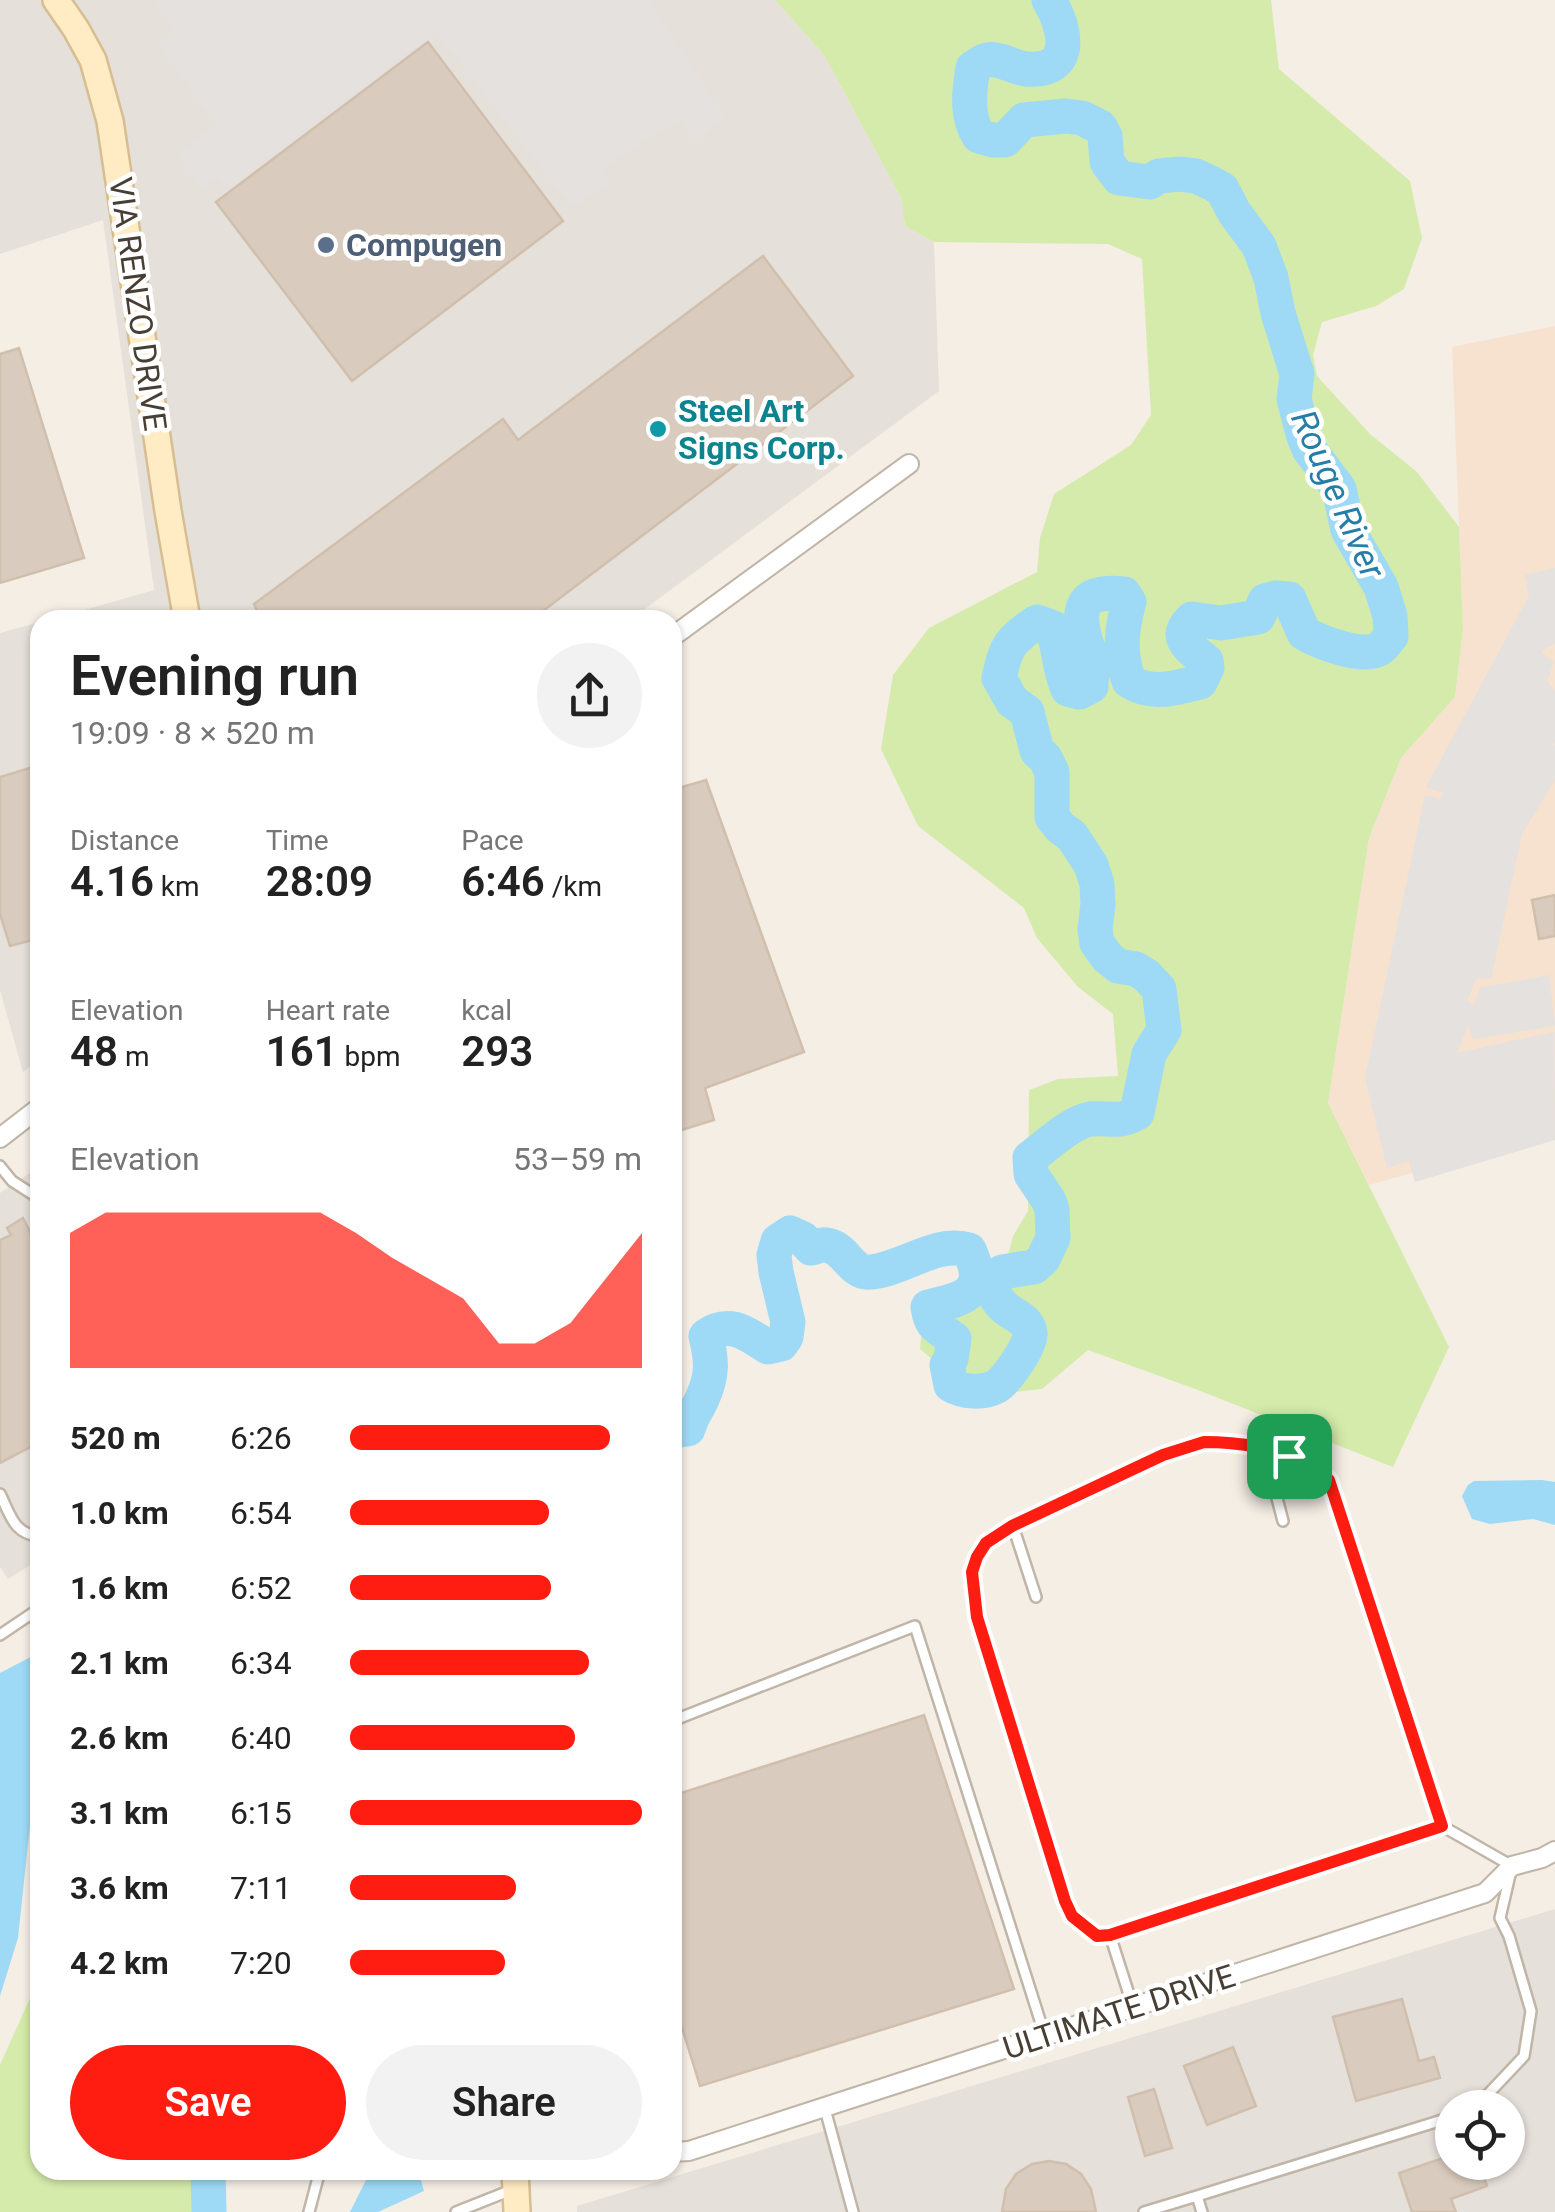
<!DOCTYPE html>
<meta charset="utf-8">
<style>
body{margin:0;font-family:Roboto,sans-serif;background:#f2f2f2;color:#222;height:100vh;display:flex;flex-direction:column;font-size:38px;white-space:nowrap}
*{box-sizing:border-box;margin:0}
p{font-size:32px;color:#767676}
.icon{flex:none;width:55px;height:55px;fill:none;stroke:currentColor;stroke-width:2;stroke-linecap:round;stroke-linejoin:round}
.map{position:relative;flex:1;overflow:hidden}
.drawer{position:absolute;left:30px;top:610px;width:652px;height:1570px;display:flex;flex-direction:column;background:#fff;border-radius:30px;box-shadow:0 2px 8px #0004}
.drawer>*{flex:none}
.tools{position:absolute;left:1435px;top:2090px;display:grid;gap:20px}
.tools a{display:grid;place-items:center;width:90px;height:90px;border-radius:50%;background:#fff;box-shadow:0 2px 8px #0004;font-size:50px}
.pin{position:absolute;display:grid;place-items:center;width:85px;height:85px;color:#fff;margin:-42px;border-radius:20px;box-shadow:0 5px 15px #0006}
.round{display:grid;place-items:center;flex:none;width:105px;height:105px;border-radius:52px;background:#f2f2f2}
.overview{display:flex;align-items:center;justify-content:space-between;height:170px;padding:0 40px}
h1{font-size:55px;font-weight:600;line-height:75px}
.metrics{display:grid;grid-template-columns:repeat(3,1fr);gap:15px;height:170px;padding:10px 40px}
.metrics div{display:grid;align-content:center}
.metrics b{font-size:42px;font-weight:600}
.metrics small{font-size:28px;font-weight:400}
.metrics p{font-size:28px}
.chart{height:280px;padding:20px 40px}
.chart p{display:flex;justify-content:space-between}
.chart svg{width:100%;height:180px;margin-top:10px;fill:#ff1d11;opacity:.7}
.action{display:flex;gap:20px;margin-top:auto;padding:20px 40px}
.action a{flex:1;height:115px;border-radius:60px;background:#ff1d11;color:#fff;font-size:40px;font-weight:600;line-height:115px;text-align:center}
.action a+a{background:#f2f2f2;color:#222}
ul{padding:0 40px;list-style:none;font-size:32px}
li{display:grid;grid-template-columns:160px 120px 1fr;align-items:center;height:75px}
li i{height:25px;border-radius:12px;background:#ff1d11}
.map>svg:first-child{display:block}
</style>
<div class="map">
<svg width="1555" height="2212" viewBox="0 0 1555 2212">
<rect width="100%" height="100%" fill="#f4eee5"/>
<!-- commercial -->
<path fill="#f7e2cf" d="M1555,326V1133L1369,1185L1328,1103L1369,838L1401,758L1455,697L1463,629L1452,347Z"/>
<!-- industrial -->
<path fill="#e6e0da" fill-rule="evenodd" d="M0,0H775L824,55L901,198L905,226L934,242L939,391L630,620H49L154,590L103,220L0,254Z
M40,622V1059L23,1072L0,990V633Z
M40,1166V1559L8,1579L0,1567V1193Z
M1555,1909V2212H577V2206ZM1452,2108H1508V2162H1452Z"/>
<!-- green -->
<path fill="#d5ebab" d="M775,0H1271L1279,69L1410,181L1422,238L1404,289L1376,306L1322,322L1313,355L1317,376L1370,434L1417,472L1459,527L1463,629L1455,697L1401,758L1369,838L1328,1103L1449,1347L1393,1467L1198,1390L1088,1350L1042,1389L976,1396L920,1349L924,1309L942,1296L981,1293L1002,1278L1013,1236L1028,1211L1029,1090L1058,1079L1118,1076L1113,1014L1078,987L1037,938L1024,908L918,826L881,749L893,675L929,628L1037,572L1040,538L1054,494L1131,445L1151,415L1142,259L1108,244L934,242L905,226L901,198L824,55Z
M40,1976V2170H201V2202L195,2212H0V2065Z"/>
<!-- parking -->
<path fill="#e4e1de" d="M152,0H648L725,117L695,142L679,120L603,168L610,183L572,208L436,32L225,189L217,178L202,189L177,154L216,125L157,44L175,31Z
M1555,568V644L1545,648L1542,653L1554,662L1547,681L1555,691V743L1553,744L1555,746V780L1522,834L1491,979L1477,978L1467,1000L1474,1006L1479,988L1549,975L1555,1026L1473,1039L1468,1025L1457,1053L1554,1032L1555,1140L1415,1182L1409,1161L1387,1168L1365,1078L1425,795L1440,799L1443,793L1426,787L1529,596L1525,575Z"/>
<!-- water -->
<path fill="#9edaf5" d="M1542,1480L1555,1482V1525L1533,1519L1490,1524L1472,1519L1462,1496L1468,1485L1474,1481Z
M40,1652V1747L38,1750L18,1938L0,1996V1673Z
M371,2170H418L424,2191L378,2212H350Z"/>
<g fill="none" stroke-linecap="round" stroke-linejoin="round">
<!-- river -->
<path stroke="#9edaf5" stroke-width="35" d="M672,1431L688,1429C691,1417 697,1410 702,1399C713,1375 712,1361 706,1336C730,1319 747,1334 768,1347L781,1344L786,1337L788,1322L776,1272L774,1255L778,1241L790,1233L803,1239L811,1248C816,1247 821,1244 826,1245C846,1247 851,1275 871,1272C904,1269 936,1240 969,1250C989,1293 965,1299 928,1307C931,1329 938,1326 954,1339L951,1359L947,1365L951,1385C963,1392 983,1394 997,1386C1006,1381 1032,1344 1030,1333C1027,1310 994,1318 992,1279L1002,1272L1034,1267L1043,1259L1053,1238L1052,1210L1049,1201L1031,1174L1030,1158C1045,1147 1071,1122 1090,1119C1111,1117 1116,1124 1137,1113L1149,1054L1164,1030L1159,989L1147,976L1136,969L1118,966L1107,957L1097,943L1095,930L1098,904L1097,884L1091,865L1072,836L1060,827L1052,817V772L1045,758L1037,751L1027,712L1012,701L999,678C1006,646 1009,641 1037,622L1053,628C1059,648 1059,670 1068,689L1079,692L1091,686C1091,678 1093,669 1092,662C1091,654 1087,647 1085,639C1075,602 1087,590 1124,594L1129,602C1121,630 1119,654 1129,681C1153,696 1174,688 1200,682L1207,668L1206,661C1190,648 1172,638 1192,619L1221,623L1258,617L1265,601L1276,598L1289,599L1304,633C1319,642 1363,659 1379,649C1384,646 1387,640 1391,636L1390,616L1381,587L1348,530L1339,489L1309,449L1303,434L1294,399L1297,374L1278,313L1271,278L1259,246L1234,212L1222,189L1211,183L1196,176L1179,174L1159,176L1150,182L1119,178L1107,162L1105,136L1100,127L1082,118L1066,116L1024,120L1005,140H993L979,136C966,117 969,91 973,68C980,63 986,58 995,60C1006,61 1015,68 1026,69C1076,73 1066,28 1049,0
M208,2170L209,2212"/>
</g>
<!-- building -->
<path fill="#d9cbbd" stroke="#d1bfad" stroke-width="2.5" d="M428,42L563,221L352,381L216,202Z
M763,256L853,376L531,620H261L254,604L503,419L518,440Z
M19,348L84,558L0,583V354Z
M40,765V938L10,946L0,914V777Z
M706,780L804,1052L705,1088L714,1120L672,1133V790Z
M1555,895V936L1539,939L1532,900Z
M23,1218L40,1251V1442L0,1463V1240L11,1235L7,1228Z
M924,1715L1014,1989L700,2086L672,1995V1796Z
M1402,1999L1419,2061L1434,2057L1440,2078L1356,2101L1333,2017Z
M1233,2047L1256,2106L1207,2125L1184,2066Z
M1154,2089L1172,2148L1145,2156L1128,2097Z
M1452,2155V2162H1479L1487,2186L1451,2199L1456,2212H1412L1399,2173Z
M1049,2161L1066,2164L1081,2174L1091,2189L1096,2212H1002L1006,2189L1016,2174L1032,2164Z"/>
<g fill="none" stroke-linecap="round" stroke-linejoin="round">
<defs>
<path id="lane" d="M0,1166L12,1181L40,1199
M1264,1449L1283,1521
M0,1494C11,1516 13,1533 40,1537
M1013,1526L1036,1597
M0,1635L40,1608
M672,1721L915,1626L1045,2036
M1110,1935C1087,1936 1075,1921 1065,1901L977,1617L972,1572L977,1557L986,1543L1013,1526L1163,1455L1205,1441H1229L1249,1445L1312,1465L1329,1480L1442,1826
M1133,2007L1110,1935L1442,1826L1512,1866L1500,1918L1509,1936L1531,2011L1524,2056L1475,2108
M825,2109L853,2212
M1197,2196L1452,2117
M309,2212L320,2170
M456,2212L514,2189
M1144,2212L1197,2196L1202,2212"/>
<path id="street" d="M672,637L909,464
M0,1138L40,1107
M672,2152L689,2151L1485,1893L1512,1866L1542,1858L1555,1851"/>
<path id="secondary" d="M56,0L76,29L93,60L110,121L168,511L187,620
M515,2170L517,2212"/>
</defs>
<!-- lane casing -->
<use href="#lane" stroke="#c0b5a7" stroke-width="14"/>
<!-- street casing -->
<use href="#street" stroke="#c0b5a7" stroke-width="22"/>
<!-- secondary casing -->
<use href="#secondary" stroke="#d7be92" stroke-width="30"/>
<!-- lane -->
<use href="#lane" stroke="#fff" stroke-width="9"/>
<!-- street -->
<use href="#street" stroke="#fff" stroke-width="18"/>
<!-- secondary -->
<use href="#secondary" stroke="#ffebc4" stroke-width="25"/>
</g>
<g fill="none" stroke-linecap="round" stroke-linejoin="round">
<defs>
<path id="route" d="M1204,1442C1236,1442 1282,1448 1310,1464C1317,1468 1323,1475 1329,1480L1442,1826L1110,1935L1097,1936L1072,1916L1065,1901L977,1617L972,1572L977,1557L986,1543L1012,1526L1163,1455Z"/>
</defs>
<!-- route casing -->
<use href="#route" stroke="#fff" stroke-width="20"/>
<!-- route -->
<use href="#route" stroke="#ff1d11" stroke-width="12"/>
</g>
<!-- markers -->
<circle fill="#5c6f8a" stroke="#fff" stroke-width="4" cx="326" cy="245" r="10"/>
<circle fill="#0f9aa8" stroke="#fff" stroke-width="4" cx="658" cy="429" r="10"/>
<g text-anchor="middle" stroke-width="9" stroke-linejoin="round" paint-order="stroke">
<!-- service labels -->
<g font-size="32" font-weight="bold" fill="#4e5e75" stroke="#fff" text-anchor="start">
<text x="346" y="256">Compugen</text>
</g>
<!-- street labels -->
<g font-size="32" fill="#473e34" stroke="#fff">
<text transform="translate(138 304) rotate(82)" y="11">VIA RENZO DRIVE</text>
<text transform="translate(1119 2012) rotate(-18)" y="11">ULTIMATE DRIVE</text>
</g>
<!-- culture labels -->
<g font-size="32" font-weight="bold" fill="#0d838f" stroke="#fff" text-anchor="start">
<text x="678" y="422">Steel Art<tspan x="678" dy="37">Signs Corp.</tspan></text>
</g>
<!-- water labels -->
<g font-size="35" font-style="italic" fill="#257ea8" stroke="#fff">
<text transform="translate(1338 494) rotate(66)" y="12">Rouge River</text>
</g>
</g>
</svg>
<div class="tools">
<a><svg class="icon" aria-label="locate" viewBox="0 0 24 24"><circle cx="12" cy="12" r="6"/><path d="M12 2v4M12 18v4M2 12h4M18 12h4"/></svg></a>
</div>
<div class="pin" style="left:1289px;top:1456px;background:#1e9e55"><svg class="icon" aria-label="arrive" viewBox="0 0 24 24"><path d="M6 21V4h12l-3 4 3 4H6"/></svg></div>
<section class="drawer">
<div class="overview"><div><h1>Evening run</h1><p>19:09 · 8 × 520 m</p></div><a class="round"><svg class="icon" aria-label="share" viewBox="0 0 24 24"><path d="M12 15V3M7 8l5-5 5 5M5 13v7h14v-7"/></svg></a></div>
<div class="metrics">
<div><p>Distance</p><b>4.16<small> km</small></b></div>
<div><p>Time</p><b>28:09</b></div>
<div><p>Pace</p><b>6:46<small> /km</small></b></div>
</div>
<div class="metrics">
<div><p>Elevation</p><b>48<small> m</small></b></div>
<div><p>Heart rate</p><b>161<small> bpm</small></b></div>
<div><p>kcal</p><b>293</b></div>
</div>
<div class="chart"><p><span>Elevation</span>53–59 m</p>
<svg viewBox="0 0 160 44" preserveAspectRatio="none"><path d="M0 44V11L10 6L20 6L30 6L40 6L50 6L60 6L70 6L80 11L90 17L100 22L110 27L120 38L130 38L140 33L150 22L160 11V44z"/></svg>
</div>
<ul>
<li><b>520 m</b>6:26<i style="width:89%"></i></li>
<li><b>1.0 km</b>6:54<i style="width:68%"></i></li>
<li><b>1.6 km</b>6:52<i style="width:69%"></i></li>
<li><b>2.1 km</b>6:34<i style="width:82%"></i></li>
<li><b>2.6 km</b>6:40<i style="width:77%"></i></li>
<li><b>3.1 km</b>6:15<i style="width:100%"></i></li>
<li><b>3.6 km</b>7:11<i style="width:57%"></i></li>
<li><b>4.2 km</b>7:20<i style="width:53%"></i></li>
</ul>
<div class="action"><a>Save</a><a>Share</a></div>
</section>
</div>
